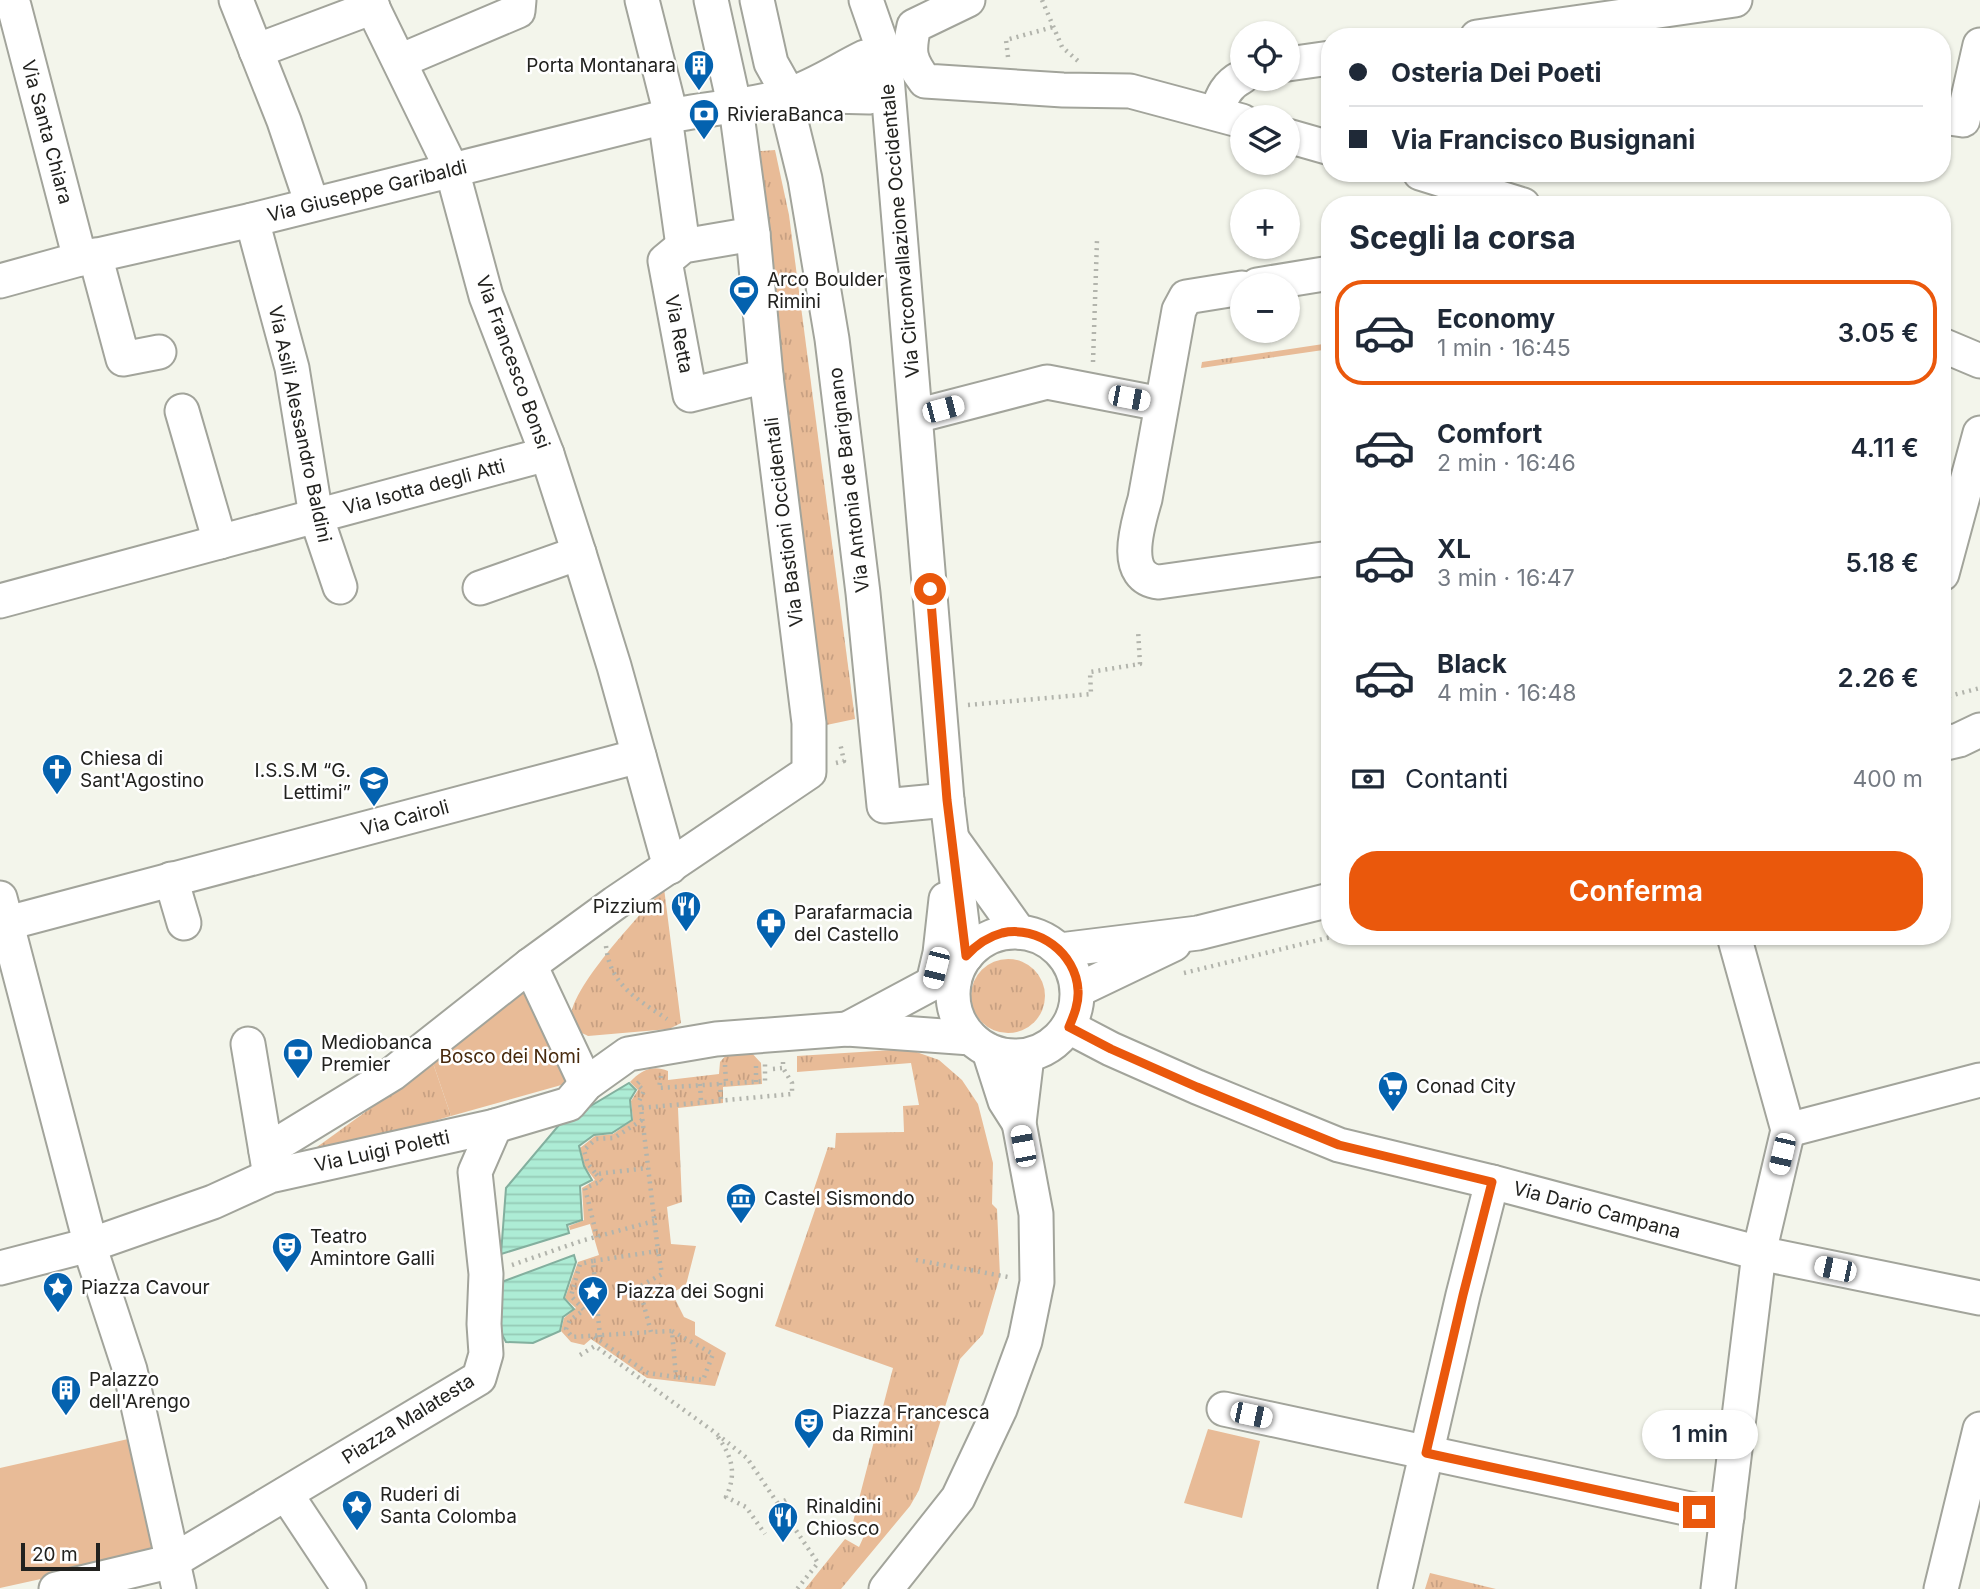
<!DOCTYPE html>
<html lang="it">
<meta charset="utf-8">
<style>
:root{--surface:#fff;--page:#f2f2f3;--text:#1f2937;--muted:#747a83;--line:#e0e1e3;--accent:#ea580c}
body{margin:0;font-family:Inter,sans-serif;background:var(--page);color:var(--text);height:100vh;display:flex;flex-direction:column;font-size:26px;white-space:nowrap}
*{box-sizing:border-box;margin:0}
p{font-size:23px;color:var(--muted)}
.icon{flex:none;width:38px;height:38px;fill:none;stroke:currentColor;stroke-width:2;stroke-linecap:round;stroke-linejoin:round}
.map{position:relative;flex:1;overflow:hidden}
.panel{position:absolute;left:1321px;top:196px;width:630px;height:749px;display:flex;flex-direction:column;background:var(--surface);border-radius:28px;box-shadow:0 2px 5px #0004}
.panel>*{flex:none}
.guide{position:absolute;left:1321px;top:28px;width:630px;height:154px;border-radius:28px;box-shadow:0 2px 5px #0004;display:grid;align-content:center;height:154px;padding:0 28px;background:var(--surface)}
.controls{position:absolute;left:1230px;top:21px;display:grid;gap:14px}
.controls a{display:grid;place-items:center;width:70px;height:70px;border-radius:50%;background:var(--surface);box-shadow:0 2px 5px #0004;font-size:35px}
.scale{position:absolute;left:21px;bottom:18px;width:79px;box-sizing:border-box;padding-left:7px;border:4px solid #22221f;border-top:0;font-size:19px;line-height:24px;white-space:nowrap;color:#22221f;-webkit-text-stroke:5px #fff;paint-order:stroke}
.end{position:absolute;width:32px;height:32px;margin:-16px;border:9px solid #ea580c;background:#fff;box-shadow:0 0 0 4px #fff}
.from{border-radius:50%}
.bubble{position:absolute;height:49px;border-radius:24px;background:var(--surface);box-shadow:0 2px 5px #0004;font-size:23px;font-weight:600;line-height:49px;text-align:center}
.car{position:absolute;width:21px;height:42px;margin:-21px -10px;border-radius:9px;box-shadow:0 0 5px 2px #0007;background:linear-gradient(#fff 24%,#345 0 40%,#fff 0 76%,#345 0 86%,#fff 0)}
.guide b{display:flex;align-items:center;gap:24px;height:66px;font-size:26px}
.guide b+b{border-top:2px solid var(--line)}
.guide i{width:18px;height:18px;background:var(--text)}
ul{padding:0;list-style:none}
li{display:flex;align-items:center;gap:21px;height:105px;margin:0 14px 10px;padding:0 14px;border:4px solid transparent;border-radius:28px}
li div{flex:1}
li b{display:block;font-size:26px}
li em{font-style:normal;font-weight:600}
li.on{border-color:var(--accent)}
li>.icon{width:63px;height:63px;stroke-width:1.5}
h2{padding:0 28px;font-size:32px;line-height:84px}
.pay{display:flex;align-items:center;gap:18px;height:77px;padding:0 28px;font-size:26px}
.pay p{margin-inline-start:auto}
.cta{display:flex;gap:14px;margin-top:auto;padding:14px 28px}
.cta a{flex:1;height:80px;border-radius:28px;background:var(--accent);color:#fff;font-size:28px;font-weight:600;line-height:80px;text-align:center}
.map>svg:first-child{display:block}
.grass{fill:url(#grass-tufts)}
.green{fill:#e8bb97}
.water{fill:url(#water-rules);stroke:#83af9e;stroke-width:2}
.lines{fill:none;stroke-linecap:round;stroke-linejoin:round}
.minor-casing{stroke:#a2a49b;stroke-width:37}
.path{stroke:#b2b4ac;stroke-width:4.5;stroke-dasharray:2 5;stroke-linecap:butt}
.minor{stroke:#fff;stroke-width:33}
.route{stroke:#ea580c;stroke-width:9}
.labels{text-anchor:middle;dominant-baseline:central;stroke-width:5;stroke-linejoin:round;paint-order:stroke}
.poi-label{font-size:19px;fill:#22221f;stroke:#fff;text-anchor:start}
.street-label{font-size:19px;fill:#22221f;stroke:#fff}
.park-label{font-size:19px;fill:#47290c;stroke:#fff}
</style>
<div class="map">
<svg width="1980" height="1589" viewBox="0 0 1980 1589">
<defs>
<pattern id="grass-tufts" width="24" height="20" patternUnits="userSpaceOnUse" patternTransform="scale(1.75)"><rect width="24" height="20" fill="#e8bb97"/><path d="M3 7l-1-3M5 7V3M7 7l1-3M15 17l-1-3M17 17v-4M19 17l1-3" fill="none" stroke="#c7a082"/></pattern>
<pattern id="water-rules" width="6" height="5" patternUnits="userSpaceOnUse" patternTransform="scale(1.75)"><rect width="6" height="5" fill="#adecd5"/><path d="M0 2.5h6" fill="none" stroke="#95cab6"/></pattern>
</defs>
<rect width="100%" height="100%" fill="#f3f5eb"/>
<g class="grass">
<path d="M775 150 789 215 855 719 817 727 749 152Z"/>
<path d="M1330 343V349L1201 368 1202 362Z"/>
<path d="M664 888 681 1023 669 1029 588 1036C582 1033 575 1030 572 1023 561 996 645 910 664 888Z"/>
<circle cx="1008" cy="996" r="37"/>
<path d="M908 1049 939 1060 962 1080 978 1104 993 1163 992 1204 997 1209 1000 1276 983 1334 960 1359 919 1490 910 1506 841 1589H805L845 1539 859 1547 868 1527 853 1522 893 1368 775 1326 816 1207 809 1204 828 1147 835 1148 836 1133 904 1132 903 1106 919 1105 911 1063 797 1072V1056Z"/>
<path d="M750 1051 761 1063 762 1084 723 1087V1103L678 1108 682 1202 667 1207 671 1244 696 1246 686 1285 672 1293 684 1317 695 1322V1335L726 1353 715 1386 647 1378 591 1339 584 1345 571 1342 561 1331 564 1318 576 1308 565 1298 578 1262 599 1255 590 1224 570 1230 569 1226 584 1220 582 1188 595 1180 585 1167 580 1148 595 1136 613 1134 633 1120 631 1101 638 1090 630 1082C640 1071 652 1064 668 1071V1080L719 1074 720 1062 729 1052Z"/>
<path d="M433 1063 451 1116 299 1160Z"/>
<path d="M1430 1573 1496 1589H1425Z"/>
</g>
<g class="green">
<path d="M525 990 572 1082 451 1116 433 1063Z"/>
<path d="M1208 1429 1260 1441 1242 1518 1184 1503Z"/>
<path d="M137 1437 163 1552 0 1588V1468Z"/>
</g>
<g class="water">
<path d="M629 1083 636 1090 630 1100 632 1120 612 1133 594 1135 579 1146 584 1166 592 1180 580 1186 582 1220 567 1225 569 1233 501 1254 506 1188 559 1125Z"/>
<path d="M574 1255 576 1262 564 1298 574 1309 563 1317 560 1331 533 1343 506 1342 496 1323 499 1283Z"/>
</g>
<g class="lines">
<g class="minor-casing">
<g id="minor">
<path d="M236 0 284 121 312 204"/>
<path d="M369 0 452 170 486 296 547 454 579 553 614 666 670 867"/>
<path d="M642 0 671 115"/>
<path d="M757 0 771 63 789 95V114L805 179 832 339 863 593 884 806 947 800"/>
<path d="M866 0 882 46 887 77 947 800 966 956"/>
<path d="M968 0 914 26C908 52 909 60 925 81L1063 90 1130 91 1242 121"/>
<path d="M14 6 80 259"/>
<path d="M1477 37 1735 0"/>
<path d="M256 51 373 7"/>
<path d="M400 61 518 11 519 0"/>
<path d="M1288 64 1330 58"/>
<path d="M1216 113C1222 97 1226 85 1242 77"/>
<path d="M665 117 683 246"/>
<path d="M1942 117 1963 120 1980 45"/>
<path d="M1288 136 1330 148"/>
<path d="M1420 173 1523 205"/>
<path d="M252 220 292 368 316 516 340 587"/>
<path d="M753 234 683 246 665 261 690 395 766 376"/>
<path d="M95 255 123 359 159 352"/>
<path d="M0 281 80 259 252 220 665 117C705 108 747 107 787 95 814 87 840 69 865 57L869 97 789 95"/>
<path d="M1257 285 1330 273"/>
<path d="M1242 288 1186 297 1179 310 1145 499C1138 524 1120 578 1159 582L1330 558"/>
<path d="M1942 345 1980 361"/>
<path d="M182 411 220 542"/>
<path d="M916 416 1047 382 1161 404"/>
<path d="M1942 574 1980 433"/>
<path d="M480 588 579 553"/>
<path d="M0 601 547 454"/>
<path d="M1942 744 1959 740 1980 730"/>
<path d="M953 840 1019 932"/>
<path d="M171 879 184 923"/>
<path d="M0 898 89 1238"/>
<path d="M0 925 639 756"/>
<circle cx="1015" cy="994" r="62"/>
<path d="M1060 950 1198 933 1330 900"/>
<path d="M530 965 586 1084"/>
<path d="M933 983 940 953 946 899"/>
<path d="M1078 990 1174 944"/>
<path d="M1069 1027 1111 1049 1197 1087 1339 1145 1492 1182 1759 1253 1980 1298"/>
<path d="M847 1029 933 983H954"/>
<path d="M248 1044 269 1170"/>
<path d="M989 1051 1005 1101 1019 1123"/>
<path d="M1788 1130 1980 1080"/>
<path d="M266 1151 392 1074 530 965 615 903 809 772V723L766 376 753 234 738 122 711 0"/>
<path d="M89 1245 130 1370 179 1589"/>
<path d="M0 1268 93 1244 213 1202 270 1176 495 1126 569 1104 586 1084 628 1054 716 1039 847 1029 971 1038"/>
<path d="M1224 1409 1727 1517"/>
<path d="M286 1494 349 1589"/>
<path d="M56 1589 173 1561 479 1378 486 1354 484 1324 486 1274 475 1172 495 1126"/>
<path d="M886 1589 958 1498 1000 1409 1025 1341 1037 1282 1036 1214 1019 1123 1027 1056"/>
<path d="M1395 1589 1463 1295 1492 1182"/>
<path d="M1718 1589 1759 1253 1788 1130 1734 936"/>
<path d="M1941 1589 1980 1429"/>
</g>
</g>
<g class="path">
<path d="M1042 0 1062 47 1078 61"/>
<path d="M1008 57 1006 40 1053 27"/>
<path d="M1093 362 1097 240"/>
<path d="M1942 698 1980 688"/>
<path d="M968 705 1091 694 1090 672 1140 664 1138 630"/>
<path d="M836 763 844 761 840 743"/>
<path d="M606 946C610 985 637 999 667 1019"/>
<path d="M1184 973 1335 936"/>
<path d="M725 1065 726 1083"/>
<path d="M773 1069 783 1068V1061"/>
<path d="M661 1076 659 1088 765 1081V1064"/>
<path d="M639 1082 637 1084 644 1091 639 1101 641 1108"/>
<path d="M756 1082V1065"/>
<path d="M720 1083 721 1100"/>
<path d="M700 1084 701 1101"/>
<path d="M642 1120 614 1138 596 1139 584 1150 588 1164 596 1174 648 1168"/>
<path d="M596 1174 602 1181 585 1188 597 1237"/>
<path d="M916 1260 1008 1277"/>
<path d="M593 1261 580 1264 571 1296 584 1310 570 1320 566 1329 572 1337 651 1332 639 1287 662 1274 658 1251"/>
<path d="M512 1265 581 1241 654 1221"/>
<path d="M672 1331 713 1354 703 1380 676 1377"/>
<path d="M594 1337 648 1373 676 1377 672 1331 651 1332"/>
<path d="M600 1337 593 1261 658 1251 641 1108 792 1094V1083L783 1068"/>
<path d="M580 1355 595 1346 713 1431 747 1458 818 1563 797 1589"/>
<path d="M718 1437C732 1457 737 1473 726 1497L746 1507 765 1534"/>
<path d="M778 1504 786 1500"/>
</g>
<use href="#minor" class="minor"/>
</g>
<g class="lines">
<path class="route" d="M930 589 947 800 966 956C976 945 987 937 1002 933 1038 925 1076 953 1078 990 1079 1003 1074 1015 1069 1027L1111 1049 1197 1087 1339 1145 1492 1182 1463 1295 1426 1453 1699 1512"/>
</g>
<defs>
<g id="building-pin" transform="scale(1.575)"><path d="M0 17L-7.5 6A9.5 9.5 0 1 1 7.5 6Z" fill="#0462af" stroke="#fff"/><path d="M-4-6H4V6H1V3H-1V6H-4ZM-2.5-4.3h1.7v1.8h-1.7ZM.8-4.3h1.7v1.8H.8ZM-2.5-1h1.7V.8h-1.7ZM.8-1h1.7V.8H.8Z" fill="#fff"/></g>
<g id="bank-pin" transform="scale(1.575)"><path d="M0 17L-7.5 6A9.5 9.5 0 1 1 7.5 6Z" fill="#0462af" stroke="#fff"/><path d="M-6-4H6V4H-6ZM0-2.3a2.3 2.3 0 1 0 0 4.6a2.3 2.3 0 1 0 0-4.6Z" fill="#fff"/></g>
<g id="stadium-pin" transform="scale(1.575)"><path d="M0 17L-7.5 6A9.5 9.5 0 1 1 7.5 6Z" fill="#0462af" stroke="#fff"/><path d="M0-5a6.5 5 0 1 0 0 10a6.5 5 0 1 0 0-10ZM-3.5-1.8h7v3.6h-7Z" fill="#fff"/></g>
<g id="church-pin" transform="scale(1.575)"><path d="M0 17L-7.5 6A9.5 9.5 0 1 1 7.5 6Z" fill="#0462af" stroke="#fff"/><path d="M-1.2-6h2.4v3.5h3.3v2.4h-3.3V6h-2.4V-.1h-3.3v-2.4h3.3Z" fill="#fff"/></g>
<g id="school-pin" transform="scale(1.575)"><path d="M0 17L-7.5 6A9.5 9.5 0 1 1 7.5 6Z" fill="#0462af" stroke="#fff"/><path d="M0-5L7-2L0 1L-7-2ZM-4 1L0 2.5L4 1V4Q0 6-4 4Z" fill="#fff"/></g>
<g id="restaurant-pin" transform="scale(1.575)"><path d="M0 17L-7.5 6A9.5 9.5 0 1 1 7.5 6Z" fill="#0462af" stroke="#fff"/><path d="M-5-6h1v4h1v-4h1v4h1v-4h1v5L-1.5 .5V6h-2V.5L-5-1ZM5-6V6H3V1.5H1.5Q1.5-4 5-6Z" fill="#fff"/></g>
<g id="pharmacy-pin" transform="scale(1.575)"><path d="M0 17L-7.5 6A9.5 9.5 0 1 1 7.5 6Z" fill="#0462af" stroke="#fff"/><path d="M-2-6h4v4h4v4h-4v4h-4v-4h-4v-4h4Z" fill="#fff"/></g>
<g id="supermarket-pin" transform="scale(1.575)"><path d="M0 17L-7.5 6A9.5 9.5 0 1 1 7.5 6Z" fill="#0462af" stroke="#fff"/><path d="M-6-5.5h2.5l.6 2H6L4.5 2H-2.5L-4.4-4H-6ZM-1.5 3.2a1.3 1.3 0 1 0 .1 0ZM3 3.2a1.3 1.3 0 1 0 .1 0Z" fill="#fff"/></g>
<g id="museum-pin" transform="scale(1.575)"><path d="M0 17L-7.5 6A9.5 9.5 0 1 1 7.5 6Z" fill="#0462af" stroke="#fff"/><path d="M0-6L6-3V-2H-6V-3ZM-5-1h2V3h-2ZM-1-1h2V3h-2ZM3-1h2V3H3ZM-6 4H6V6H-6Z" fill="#fff"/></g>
<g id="theatre-pin" transform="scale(1.575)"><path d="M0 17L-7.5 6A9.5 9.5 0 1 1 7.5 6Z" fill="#0462af" stroke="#fff"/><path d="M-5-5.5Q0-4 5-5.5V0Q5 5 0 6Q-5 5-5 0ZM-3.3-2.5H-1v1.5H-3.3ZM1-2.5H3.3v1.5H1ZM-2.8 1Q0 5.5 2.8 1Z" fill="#fff"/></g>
<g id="sight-pin" transform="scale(1.575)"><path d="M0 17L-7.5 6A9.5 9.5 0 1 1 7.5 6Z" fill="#0462af" stroke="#fff"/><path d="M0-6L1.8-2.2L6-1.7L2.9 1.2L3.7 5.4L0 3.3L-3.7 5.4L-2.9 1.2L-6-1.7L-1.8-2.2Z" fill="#fff"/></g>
</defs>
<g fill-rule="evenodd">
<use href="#building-pin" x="699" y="65"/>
<use href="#bank-pin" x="704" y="114"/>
<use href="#stadium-pin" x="744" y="290"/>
<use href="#church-pin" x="57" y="769"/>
<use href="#school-pin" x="374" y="781"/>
<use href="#restaurant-pin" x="686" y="906"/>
<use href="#pharmacy-pin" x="771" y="923"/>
<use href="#bank-pin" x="298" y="1053"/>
<use href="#supermarket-pin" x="1393" y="1086"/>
<use href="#museum-pin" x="741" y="1198"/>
<use href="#theatre-pin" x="287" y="1247"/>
<use href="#sight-pin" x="58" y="1287"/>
<use href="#sight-pin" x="593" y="1291"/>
<use href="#building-pin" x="66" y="1390"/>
<use href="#theatre-pin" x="809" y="1423"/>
<use href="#sight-pin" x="357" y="1505"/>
<use href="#restaurant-pin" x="783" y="1517"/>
</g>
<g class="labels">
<g class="poi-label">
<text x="676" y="65" text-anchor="end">Porta Montanara</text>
<text x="727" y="114">RivieraBanca</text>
<text x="767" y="279">Arco Boulder<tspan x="767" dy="22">Rimini</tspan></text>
<text x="80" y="758">Chiesa di<tspan x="80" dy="22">Sant'Agostino</tspan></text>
<text x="351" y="770" text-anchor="end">I.S.S.M “G.<tspan x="351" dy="22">Lettimi”</tspan></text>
<text x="663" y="906" text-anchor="end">Pizzium</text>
<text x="794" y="912">Parafarmacia<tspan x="794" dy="22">del Castello</tspan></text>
<text x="321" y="1042">Mediobanca<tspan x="321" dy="22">Premier</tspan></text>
<text x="1416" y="1086">Conad City</text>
<text x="764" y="1198">Castel Sismondo</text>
<text x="310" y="1236">Teatro<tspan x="310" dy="22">Amintore Galli</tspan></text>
<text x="81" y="1287">Piazza Cavour</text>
<text x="616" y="1291">Piazza dei Sogni</text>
<text x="89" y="1379">Palazzo<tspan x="89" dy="22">dell'Arengo</tspan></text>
<text x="832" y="1412">Piazza Francesca<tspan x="832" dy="22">da Rimini</tspan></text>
<text x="380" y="1494">Ruderi di<tspan x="380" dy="22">Santa Colomba</tspan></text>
<text x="806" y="1506">Rinaldini<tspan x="806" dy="22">Chiosco</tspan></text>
</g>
<g class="street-label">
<text transform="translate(47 132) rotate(75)">Via Santa Chiara</text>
<text transform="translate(367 191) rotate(-14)">Via Giuseppe Garibaldi</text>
<text transform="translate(900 231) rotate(-95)">Via Circonvallazione Occidentale</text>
<text transform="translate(679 334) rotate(79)">Via Retta</text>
<text transform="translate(513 362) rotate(70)">Via Francesco Bonsi</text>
<text transform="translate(300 424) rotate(78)">Via Asili Alessandro Baldini</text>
<text transform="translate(849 480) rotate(-97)">Via Antonia de Barignano</text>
<text transform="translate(424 487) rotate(-15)">Via Isotta degli Atti</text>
<text transform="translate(784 522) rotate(-97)">Via Bastioni Occidentali</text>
<text transform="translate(405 818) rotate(-15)">Via Cairoli</text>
<text transform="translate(382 1151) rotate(-12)">Via Luigi Poletti</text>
<text transform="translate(1597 1210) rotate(15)">Via Dario Campana</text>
<text transform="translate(408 1419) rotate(-32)">Piazza Malatesta</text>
</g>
<g class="park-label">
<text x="510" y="1056">Bosco dei Nomi</text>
</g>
</g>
</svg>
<div class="controls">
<a><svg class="icon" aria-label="locate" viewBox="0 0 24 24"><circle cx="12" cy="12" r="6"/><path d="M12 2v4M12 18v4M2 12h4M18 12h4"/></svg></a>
<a><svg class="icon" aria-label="layers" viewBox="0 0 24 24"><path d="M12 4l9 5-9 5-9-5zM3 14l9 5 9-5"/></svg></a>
<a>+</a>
<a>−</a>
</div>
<div class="scale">20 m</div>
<i class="end from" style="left:930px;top:589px"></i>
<i class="end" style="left:1699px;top:1512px"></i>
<div class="bubble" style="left:1642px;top:1410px;width:116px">1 min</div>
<i class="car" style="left:1129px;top:398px;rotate:101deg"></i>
<i class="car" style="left:943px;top:409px;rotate:75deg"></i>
<i class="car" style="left:936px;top:968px;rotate:194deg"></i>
<i class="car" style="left:1023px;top:1146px;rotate:349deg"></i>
<i class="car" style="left:1782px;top:1154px;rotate:193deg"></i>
<i class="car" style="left:1835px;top:1269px;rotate:282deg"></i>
<i class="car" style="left:1251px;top:1415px;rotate:102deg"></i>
<div class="guide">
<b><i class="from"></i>Osteria Dei Poeti</b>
<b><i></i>Via Francisco Busignani</b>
</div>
<section class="panel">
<h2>Scegli la corsa</h2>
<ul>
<li class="on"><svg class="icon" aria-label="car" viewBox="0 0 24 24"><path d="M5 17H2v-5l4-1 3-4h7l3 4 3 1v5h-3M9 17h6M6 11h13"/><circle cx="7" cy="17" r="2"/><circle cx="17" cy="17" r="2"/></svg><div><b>Economy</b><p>1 min · 16:45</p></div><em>3.05 €</em></li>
<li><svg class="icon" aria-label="car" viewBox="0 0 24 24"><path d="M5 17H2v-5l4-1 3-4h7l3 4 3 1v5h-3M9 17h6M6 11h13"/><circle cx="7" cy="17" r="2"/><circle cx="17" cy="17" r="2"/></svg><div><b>Comfort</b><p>2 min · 16:46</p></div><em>4.11 €</em></li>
<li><svg class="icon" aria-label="car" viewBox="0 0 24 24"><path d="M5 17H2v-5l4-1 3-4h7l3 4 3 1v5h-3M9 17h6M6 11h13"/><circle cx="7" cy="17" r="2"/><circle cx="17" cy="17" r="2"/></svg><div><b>XL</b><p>3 min · 16:47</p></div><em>5.18 €</em></li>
<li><svg class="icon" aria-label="car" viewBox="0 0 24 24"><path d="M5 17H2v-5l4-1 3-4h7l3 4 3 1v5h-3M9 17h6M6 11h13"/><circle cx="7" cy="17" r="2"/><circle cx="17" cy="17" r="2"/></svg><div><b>Black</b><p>4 min · 16:48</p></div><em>2.26 €</em></li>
</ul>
<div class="pay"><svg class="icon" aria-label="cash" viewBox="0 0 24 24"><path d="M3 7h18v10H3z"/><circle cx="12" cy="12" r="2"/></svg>Contanti<p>400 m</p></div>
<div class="cta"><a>Conferma</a></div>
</section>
</div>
